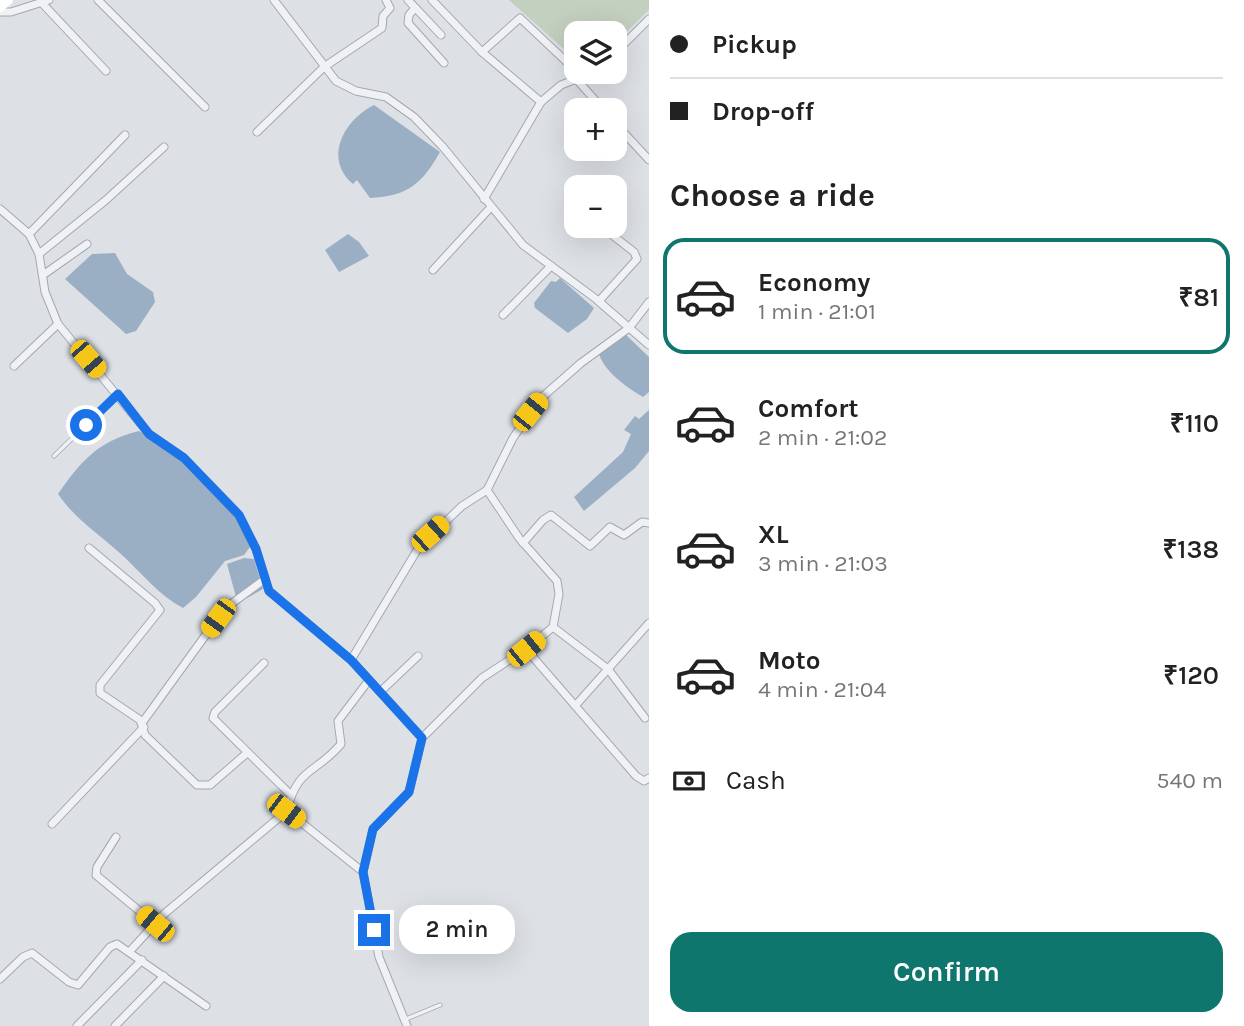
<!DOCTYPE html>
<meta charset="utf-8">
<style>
:root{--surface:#fff;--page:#f6f6f6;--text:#222;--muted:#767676;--line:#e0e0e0;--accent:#0f766e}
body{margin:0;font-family:Karla,sans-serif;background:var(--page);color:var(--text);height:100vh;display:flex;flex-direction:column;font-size:26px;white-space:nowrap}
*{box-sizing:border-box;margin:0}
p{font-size:23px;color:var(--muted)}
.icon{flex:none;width:38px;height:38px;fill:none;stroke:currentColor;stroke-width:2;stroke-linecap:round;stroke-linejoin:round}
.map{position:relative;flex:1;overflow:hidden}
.sheet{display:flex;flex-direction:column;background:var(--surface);width:595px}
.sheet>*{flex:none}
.top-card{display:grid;align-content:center;height:154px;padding:0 21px;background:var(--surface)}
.fabs{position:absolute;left:564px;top:21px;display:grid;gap:14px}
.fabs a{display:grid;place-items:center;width:63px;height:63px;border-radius:14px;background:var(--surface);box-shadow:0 7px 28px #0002;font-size:35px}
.end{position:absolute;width:32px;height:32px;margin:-16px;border:9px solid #1a73e8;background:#fff;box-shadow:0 0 0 4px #fff}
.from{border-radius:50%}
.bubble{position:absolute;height:49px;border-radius:21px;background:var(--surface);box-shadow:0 7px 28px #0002;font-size:23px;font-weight:600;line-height:49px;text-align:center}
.car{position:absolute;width:21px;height:42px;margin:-21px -10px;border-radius:9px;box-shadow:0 0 5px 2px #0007;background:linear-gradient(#f5c518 24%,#345 0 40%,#f5c518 0 76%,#345 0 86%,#f5c518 0)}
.top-card b{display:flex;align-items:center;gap:24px;height:66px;font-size:26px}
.top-card b+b{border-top:2px solid var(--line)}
.top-card i{width:18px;height:18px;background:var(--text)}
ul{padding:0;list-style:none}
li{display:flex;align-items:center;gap:21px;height:116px;margin:0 14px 10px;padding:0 7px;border:4px solid transparent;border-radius:21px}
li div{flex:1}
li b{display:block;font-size:26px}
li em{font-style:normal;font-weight:600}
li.on{border-color:var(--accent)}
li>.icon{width:63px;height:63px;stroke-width:1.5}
h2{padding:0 21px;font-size:32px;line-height:84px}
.pay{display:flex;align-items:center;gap:18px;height:77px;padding:0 21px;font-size:26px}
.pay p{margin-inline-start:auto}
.action{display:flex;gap:14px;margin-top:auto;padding:14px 21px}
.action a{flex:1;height:80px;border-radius:21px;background:var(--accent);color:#fff;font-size:28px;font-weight:600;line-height:80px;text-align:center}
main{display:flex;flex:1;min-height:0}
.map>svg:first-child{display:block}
.green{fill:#c3cfbf}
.water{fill:#9aafc4}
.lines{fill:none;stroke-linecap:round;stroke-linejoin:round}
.lane-casing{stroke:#a3a8af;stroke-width:5}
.street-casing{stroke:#a3a8af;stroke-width:9}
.lane{stroke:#eff1f5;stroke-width:3.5}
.street{stroke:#eff1f5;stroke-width:7}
.secondary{stroke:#fff;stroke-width:10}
.route{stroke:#1a73e8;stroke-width:9}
</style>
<main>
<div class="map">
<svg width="649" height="1026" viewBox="0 0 649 1026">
<rect width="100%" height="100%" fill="#dde1e6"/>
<path class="green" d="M509 0H649V10L614 44V33H576V60Z"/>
<g class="water">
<path d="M374 105 440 152C422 184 408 196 370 198L357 180 353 184C323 158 344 120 374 105Z"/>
<path d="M348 234 359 242 369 256 339 272 325 250Z"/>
<path d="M115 253 127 274 153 292 155 302 136 331 126 334 65 279 92 254Z"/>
<path d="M560 278 594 308 587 319 568 333 535 308 534 303 551 281 556 282Z"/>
<path d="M626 335 649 357V392L643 397C626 387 603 371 598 351Z"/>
<path d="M649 410V451L635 468 584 511 574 497 623 452 631 434 624 430 635 416 639 419Z"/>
<path d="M139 431 171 449 239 515 250 547 244 555 225 561 196 597 183 608C158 595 142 573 121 554 99 534 75 519 58 494 81 461 98 441 139 431Z"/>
<path d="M244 558 254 559 263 589 247 598 236 597 227 564Z"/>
</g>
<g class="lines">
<g class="lane-casing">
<g id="lane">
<path d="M54 456 117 395"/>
<path d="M406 1019 440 1005"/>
</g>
</g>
<g class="street-casing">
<g id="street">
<path d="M98 0 205 107"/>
<path d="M274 0 336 81 356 91 386 97 414 117 443 147 523 245 596 299 649 345"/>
<path d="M408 0 441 35"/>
<path d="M432 0 482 52 541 102"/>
<path d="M41 2 106 71"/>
<path d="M415 8 409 15 408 23 444 63"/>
<path d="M0 12H11L49 0"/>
<path d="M482 52 520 18 571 66 577 80 604 110"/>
<path d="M614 54 649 19"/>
<path d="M614 122 649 160"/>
<path d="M257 132 324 67 382 28 383 16 390 8 386 0"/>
<path d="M484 199 541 102 561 85 594 72"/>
<path d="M0 209 29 234 39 254 45 292 58 324 149 434 184 458 239 515 256 549 269 591 351 660 422 738"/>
<path d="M29 234 125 135"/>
<path d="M39 254 106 200 164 147"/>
<path d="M433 270 491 207"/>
<path d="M43 275 87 244"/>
<path d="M599 301 637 259 634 252 602 227"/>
<path d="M503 315 551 266"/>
<path d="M14 366 58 324"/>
<path d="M523 543 543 520 551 515 590 546 610 527 624 535 642 522 649 523"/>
<path d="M89 548 155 603 160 610 100 685V693L140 720 145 735 197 785H210L247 753"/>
<path d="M553 627 608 669 645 718"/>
<path d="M526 649 636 776 644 781 649 778"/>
<path d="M351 660 419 547 462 506 487 490 513 438 540 399 581 363 629 328 649 302"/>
<path d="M264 663 215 712 213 718 291 795"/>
<path d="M380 692 418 656"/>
<path d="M575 706 649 623"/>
<path d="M142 723 218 618 231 604 265 579"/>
<path d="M287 811 363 872 379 957 407 1026"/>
<path d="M52 824 144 727"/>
<path d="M116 837 97 867 96 875 155 924"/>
<path d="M363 872 373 829 409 792 422 738 482 678 526 649 553 627 559 594 557 581 519 538 487 490"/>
<path d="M130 951 164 914 287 811C297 767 316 774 341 744L338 721 369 680"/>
<path d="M0 979 23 957 32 953 69 982 78 985 110 947 117 944 206 1006"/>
<path d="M77 1026 142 960"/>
<path d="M115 1026 164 976"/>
</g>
</g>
<use href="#lane" class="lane"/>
<use href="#street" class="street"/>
<path class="secondary" d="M0 7 8 0"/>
</g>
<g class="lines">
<path class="route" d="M86 425 118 394 149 434 184 458 239 515 256 549 269 591 351 660 422 738 409 792 373 829 363 872 374 930"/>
</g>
</svg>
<div class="fabs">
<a><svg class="icon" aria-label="layers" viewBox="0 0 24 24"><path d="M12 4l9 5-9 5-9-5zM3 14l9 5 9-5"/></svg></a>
<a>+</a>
<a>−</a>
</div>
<i class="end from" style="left:86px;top:425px"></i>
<i class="end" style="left:374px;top:930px"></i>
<div class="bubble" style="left:399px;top:905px;width:116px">2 min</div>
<i class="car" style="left:88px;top:359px;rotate:139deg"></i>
<i class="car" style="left:530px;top:412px;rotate:39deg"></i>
<i class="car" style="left:430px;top:534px;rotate:48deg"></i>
<i class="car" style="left:218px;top:618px;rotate:216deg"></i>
<i class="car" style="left:526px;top:649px;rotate:51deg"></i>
<i class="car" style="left:286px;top:811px;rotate:127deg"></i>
<i class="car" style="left:155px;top:924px;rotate:310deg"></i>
</div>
<section class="sheet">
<div class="top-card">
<b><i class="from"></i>Pickup</b>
<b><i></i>Drop-off</b>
</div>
<h2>Choose a ride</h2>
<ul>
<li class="on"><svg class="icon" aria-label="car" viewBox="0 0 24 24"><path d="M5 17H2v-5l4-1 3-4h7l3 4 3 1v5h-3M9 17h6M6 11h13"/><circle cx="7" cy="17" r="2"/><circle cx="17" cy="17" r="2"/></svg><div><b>Economy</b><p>1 min · 21:01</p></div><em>₹81</em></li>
<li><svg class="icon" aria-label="car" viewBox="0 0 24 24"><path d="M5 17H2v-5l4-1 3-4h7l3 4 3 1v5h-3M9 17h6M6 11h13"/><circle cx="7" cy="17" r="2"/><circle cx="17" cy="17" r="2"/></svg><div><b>Comfort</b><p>2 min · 21:02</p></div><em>₹110</em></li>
<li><svg class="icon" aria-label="car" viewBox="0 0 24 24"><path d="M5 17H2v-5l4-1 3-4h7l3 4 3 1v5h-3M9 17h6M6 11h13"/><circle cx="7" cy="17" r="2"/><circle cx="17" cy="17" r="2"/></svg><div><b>XL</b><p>3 min · 21:03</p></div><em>₹138</em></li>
<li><svg class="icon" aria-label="car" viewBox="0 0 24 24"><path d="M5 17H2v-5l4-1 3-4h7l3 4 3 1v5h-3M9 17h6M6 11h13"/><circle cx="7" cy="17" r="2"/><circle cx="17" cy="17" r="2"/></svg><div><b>Moto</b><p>4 min · 21:04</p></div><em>₹120</em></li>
</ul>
<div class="pay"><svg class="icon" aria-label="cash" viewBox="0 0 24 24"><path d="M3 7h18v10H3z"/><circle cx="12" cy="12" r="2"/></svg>Cash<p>540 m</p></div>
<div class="action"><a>Confirm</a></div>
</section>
</main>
